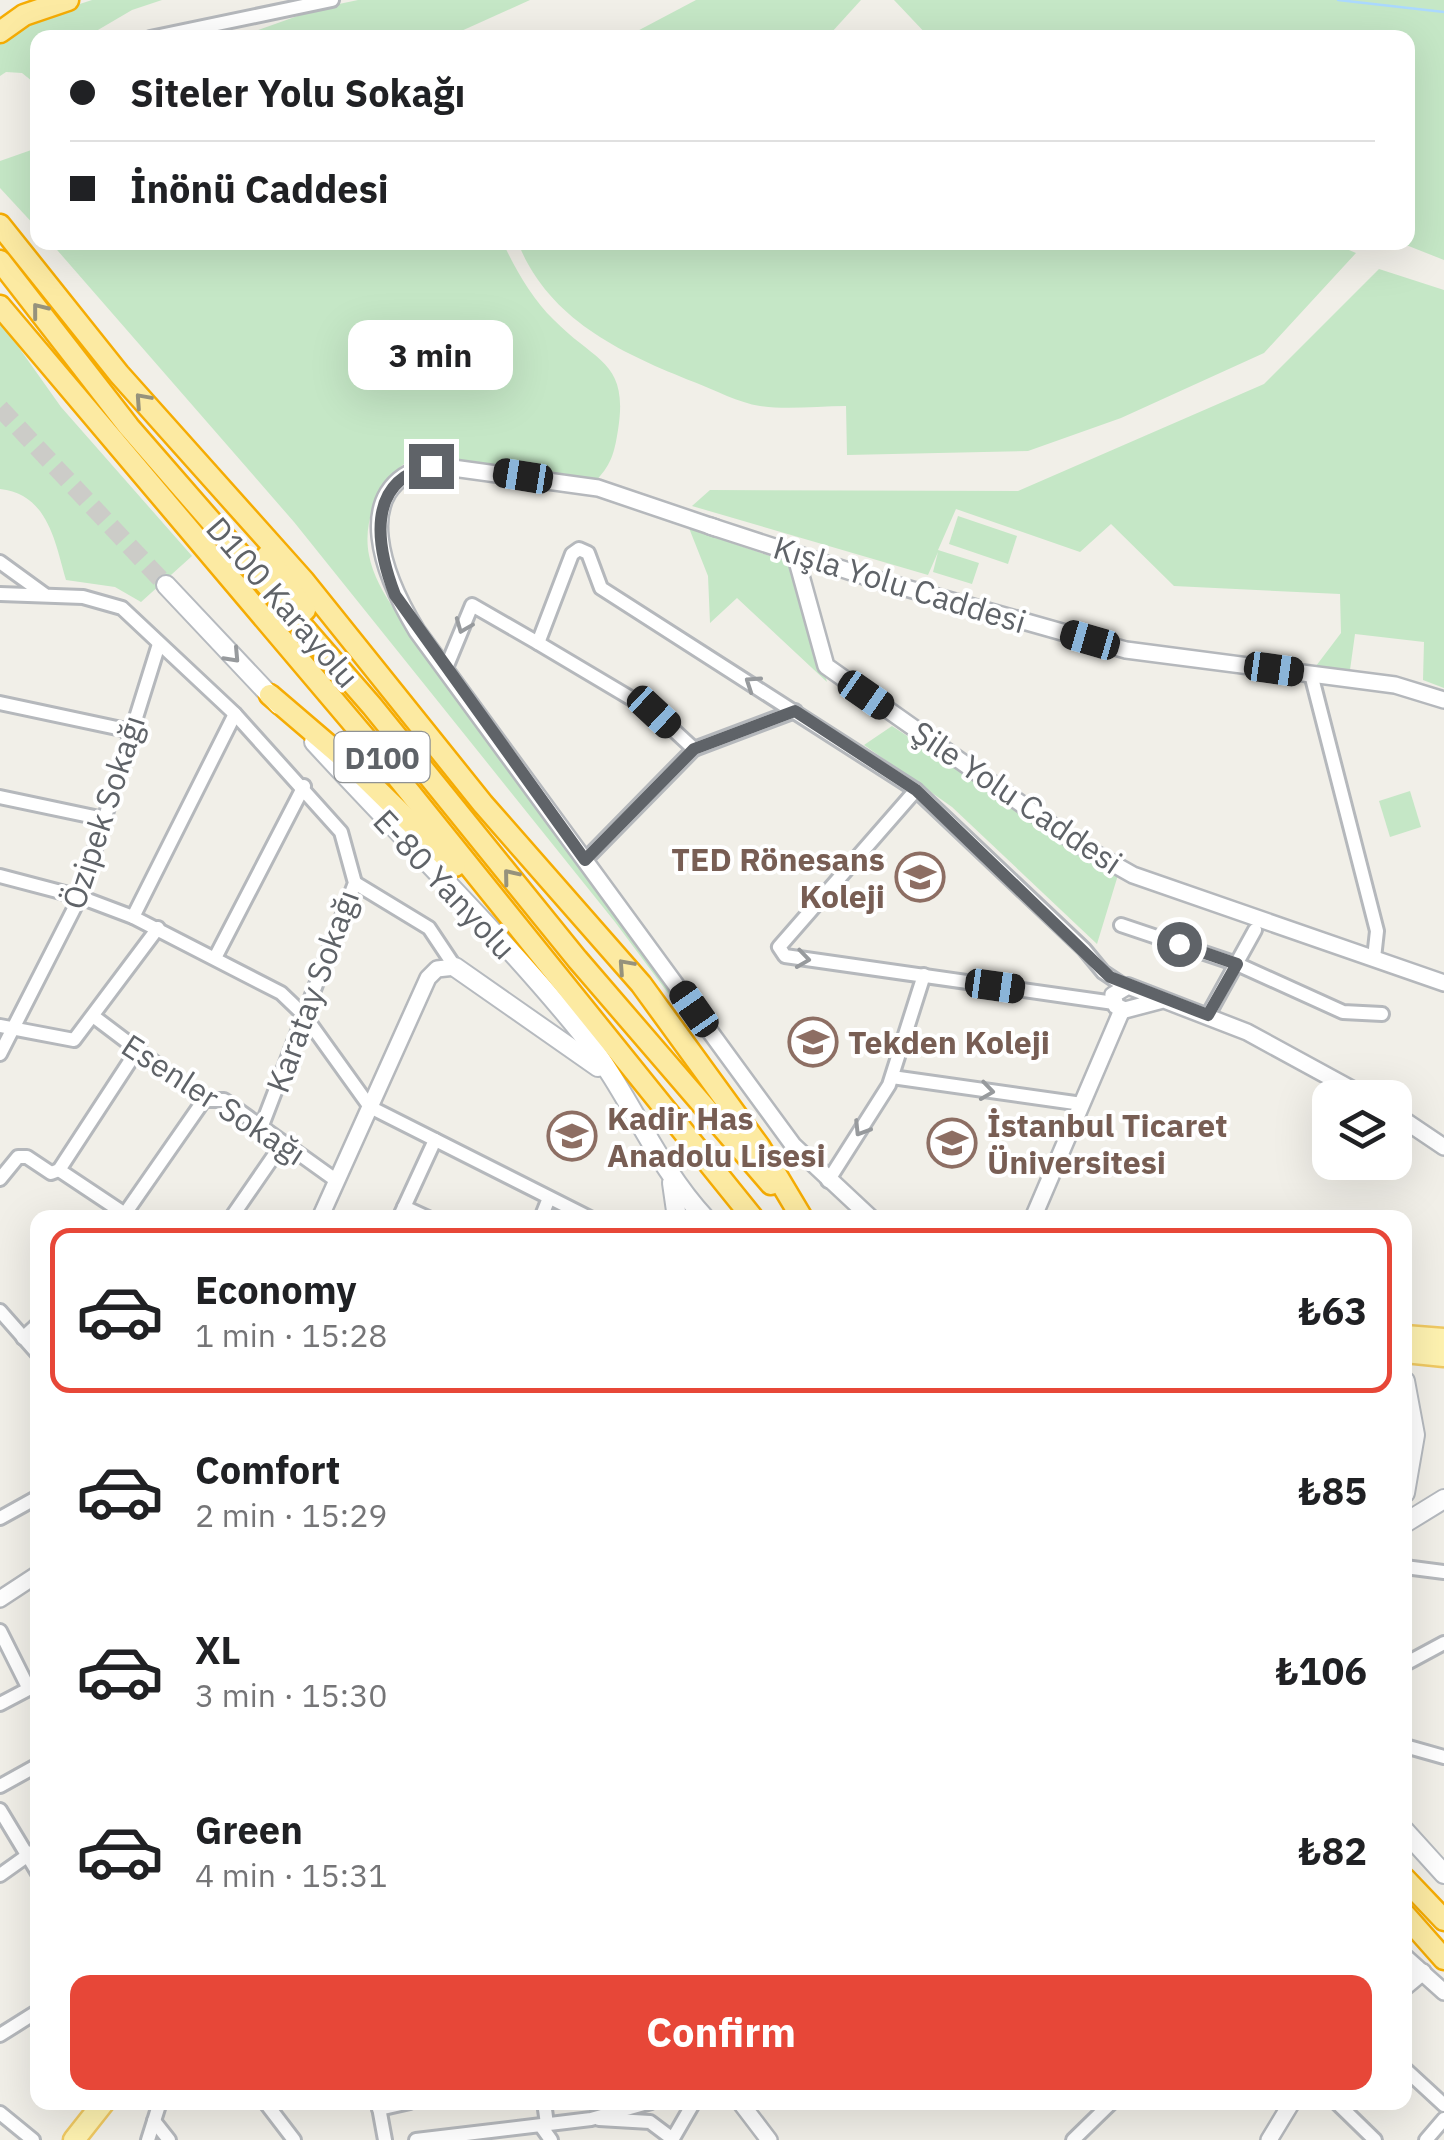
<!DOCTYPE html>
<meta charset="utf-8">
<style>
:root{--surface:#fff;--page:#f6f6f6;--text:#202124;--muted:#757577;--line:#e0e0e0;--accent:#e74738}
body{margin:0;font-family:"IBM Plex Sans",sans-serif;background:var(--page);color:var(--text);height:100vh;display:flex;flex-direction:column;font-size:38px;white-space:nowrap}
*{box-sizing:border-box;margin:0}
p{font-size:32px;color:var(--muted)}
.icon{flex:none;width:55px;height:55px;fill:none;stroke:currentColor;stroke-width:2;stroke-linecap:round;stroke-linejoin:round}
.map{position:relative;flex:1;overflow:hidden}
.drawer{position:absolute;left:30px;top:1210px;width:1382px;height:900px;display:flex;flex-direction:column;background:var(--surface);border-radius:20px;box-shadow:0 10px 40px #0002}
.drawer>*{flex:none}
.hud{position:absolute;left:30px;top:30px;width:1385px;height:220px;border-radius:20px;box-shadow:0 10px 40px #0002;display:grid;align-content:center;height:220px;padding:0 40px;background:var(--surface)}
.buttons{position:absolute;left:1312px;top:1080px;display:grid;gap:20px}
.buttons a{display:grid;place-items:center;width:100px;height:100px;border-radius:20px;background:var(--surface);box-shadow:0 10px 40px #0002;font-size:50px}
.end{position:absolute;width:45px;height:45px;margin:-22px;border:12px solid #5f6368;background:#fff;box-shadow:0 0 0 5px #fff}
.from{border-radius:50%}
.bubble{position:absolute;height:70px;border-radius:20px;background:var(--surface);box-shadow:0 10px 40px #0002;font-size:32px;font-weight:800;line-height:70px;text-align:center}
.car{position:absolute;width:30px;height:60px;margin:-30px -15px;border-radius:12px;box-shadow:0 0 8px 2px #0007;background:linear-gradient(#222 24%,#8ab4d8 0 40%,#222 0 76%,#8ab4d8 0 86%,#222 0)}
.hud b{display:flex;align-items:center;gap:35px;height:95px;font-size:38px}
.hud b+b{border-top:2px solid var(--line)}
.hud i{width:25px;height:25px;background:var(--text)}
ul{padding:18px 0 0;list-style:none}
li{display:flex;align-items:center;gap:30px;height:165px;margin:0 20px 15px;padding:0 20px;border:5px solid transparent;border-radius:20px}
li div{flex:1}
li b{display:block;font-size:38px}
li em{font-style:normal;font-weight:800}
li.selected{border-color:var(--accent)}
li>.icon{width:90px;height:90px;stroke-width:1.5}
.cta{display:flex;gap:20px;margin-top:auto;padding:20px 40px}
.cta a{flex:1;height:115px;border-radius:20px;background:var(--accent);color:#fff;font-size:40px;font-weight:800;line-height:115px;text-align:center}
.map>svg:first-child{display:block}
.green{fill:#c5e7c6}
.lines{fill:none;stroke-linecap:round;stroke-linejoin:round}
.stream{stroke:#abd9fe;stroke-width:2.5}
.secondary-tunnel{stroke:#ccccc8;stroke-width:18;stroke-dasharray:18 9;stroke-linecap:butt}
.minor-casing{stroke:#b5b8bc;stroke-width:18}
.tertiary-casing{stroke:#b5b8bc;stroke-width:20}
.secondary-casing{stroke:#b6babf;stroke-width:22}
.primary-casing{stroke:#f0c962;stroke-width:25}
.trunk-casing{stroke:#f5ac04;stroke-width:25}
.minor{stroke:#fff;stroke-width:12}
.tertiary{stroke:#fff;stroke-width:15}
.secondary{stroke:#fff;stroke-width:18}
.primary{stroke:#fef2b0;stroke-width:20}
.trunk{stroke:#fceaa2;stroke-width:20}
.oneway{stroke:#96927c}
.oneway2{stroke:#979a9d}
.route{stroke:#5f6368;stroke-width:12}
.labels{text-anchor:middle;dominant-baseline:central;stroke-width:8;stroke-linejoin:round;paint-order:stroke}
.shield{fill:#fff;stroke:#8f9295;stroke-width:2.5}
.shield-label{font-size:30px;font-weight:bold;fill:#5f6368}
.street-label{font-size:32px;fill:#5f6368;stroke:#fff}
.education-label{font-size:32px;font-weight:bold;fill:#785e54;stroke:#fff;text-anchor:start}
</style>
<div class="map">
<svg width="1444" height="2140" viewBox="0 0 1444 2140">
<rect width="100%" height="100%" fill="#f1efe8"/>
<g class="green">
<path d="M92 0H162L132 10 86 37 38 38 37 85 22 73 6 72 0 76V40L5 35 46 15Z"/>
<path d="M358 0H530L448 37 236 38 320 8Z"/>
<path d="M696 0H861L831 33 626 37Z"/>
<path d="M894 0H1444V260L1401 243 1408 242V38L929 37Z"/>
<path d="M37 148H38L37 228 0 188V161Z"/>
<path d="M1330 242 1356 253 1264 353 1121 418 1028 451 847 455 846 406C818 406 787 410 760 406 739 403 715 390 694 382 621 353 549 320 518 243Z"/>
<path d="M51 243H503C516 270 532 299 554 320 596 363 629 361 618 430 614 455 611 465 594 483L420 454C385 470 361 515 369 555 376 594 413 632 435 665 520 790 614 910 705 1031L697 1032 615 922 294 522Z"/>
<path d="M1379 269 1444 290V688L1423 680 1424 642 1355 634 1350 670 1316 666 1341 633 1340 594 1174 586 1111 524 1080 552 956 509 938 550 979 563 972 584 933 572 938 552 928 575 692 506 710 490 1018 491 1264 384Z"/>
<path d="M0 321 61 407 192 556 141 602 115 587 66 580C55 542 48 494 0 489Z"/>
<path d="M958 516 1017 536 1008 564 949 544Z"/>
<path d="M689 528 790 563 827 682 737 598 710 623 708 576Z"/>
<path d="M892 726 1118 875 1097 944 952 807 864 745Z"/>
<path d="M1410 791 1421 827 1390 837 1379 801Z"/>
</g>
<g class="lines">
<path class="stream" d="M1338 0 1444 12"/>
<path class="secondary-tunnel" d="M0 408 166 585"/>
<g class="minor-casing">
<g id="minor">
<path d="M150 38 332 0"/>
<path d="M0 562 44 594"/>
<path d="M0 594 83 597 122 608 235 714 341 832 355 883 261 1128"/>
<path d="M538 643 654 712 694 749 585 860"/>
<path d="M446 668 472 605 538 643 572 554 579 549 588 553 601 588 916 790 1084 949 1103 972 1124 986"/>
<path d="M1311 674 1377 931 1374 958"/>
<path d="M0 703 131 731"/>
<path d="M694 749 795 711"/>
<path d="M916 790 779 947 785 956 1114 1003"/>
<path d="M0 797 104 819"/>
<path d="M0 876 80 897 133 917 281 993 304 1015 370 1107 590 1218"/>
<path d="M355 883 429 928 455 967"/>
<path d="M133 917 235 714"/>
<path d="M1121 925 1237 964 1343 1012 1382 1014"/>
<path d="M216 956 304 786"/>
<path d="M1208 1015 1255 930"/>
<path d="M93 1016 204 1100H224L337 1181"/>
<path d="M0 1026 74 1040 158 928"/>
<path d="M0 1054 80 897 159 644"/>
<path d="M892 1077 1082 1104"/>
<path d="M59 1170 136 1052"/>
<path d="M59 1170 125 1214"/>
<path d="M0 1179 18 1157H27L51 1173 59 1170"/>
<path d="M828 1181 889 1085 924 975"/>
<path d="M404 1207 428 1218"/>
<path d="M122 1218 204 1100"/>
<path d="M231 1218 282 1144"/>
<path d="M399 1218 435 1140"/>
<path d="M541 1218 549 1198"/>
<path d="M0 1311 38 1354"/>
<path d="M23 1338 38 1324"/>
<path d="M0 1518 38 1497"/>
<path d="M1405 1567 1444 1572"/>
<path d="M0 1631 29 1689"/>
<path d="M1405 1664 1444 1643"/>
<path d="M0 1704 38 1684"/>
<path d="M1405 1746 1444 1757"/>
<path d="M0 1786 38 1765"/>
<path d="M0 1810 38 1873"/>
<path d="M0 1875 38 1848"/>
<path d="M0 2035 38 2011"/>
<path d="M1405 2069 1444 2105"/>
<path d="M265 2102 294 2140"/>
<path d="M378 2102 385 2140"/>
<path d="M544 2102 547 2124"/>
<path d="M1336 2102 1375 2140"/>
<path d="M379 2109 410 2102"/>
<path d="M0 2113 33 2140"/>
<path d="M599 2119 650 2122 670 2137"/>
<path d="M154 2121 169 2140"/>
<path d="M541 2126 551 2140"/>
<path d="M148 2140 160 2102"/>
<path d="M416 2140 591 2119 651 2102"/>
<path d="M672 2140 694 2102"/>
<path d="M1073 2140 1112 2102"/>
<path d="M1426 2140 1444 2119"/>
</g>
</g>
<g class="tertiary-casing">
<g id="tertiary">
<path d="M710 526 867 577 1126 650 1395 685 1444 700"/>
<path d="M716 528 598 488 431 465C344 486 387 582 417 631L793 1145 871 1218"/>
<path d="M795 554 826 666 1078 844 1133 875 1444 983"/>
<path d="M1163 1000 1125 1010 1116 1006 1113 995 1128 986 1247 1032 1368 1098"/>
<path d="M1395 1114 1444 1147"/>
<path d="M320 1218 428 978 437 969 455 967"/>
<path d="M1033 1218 1122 1010"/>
<path d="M0 1599 38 1574"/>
<path d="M1405 1957 1444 1992"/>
<path d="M1405 1987 1423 1972"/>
<path d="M740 2102 769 2140"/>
<path d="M1269 2140 1292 2102"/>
</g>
</g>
<g class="secondary-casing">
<g id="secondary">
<path d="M166 585 279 705"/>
<path d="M314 742C403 839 499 932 582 1034 629 1092 654 1163 705 1218"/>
<path d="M455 967 598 1067"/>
<path d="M672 1183 677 1218"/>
<path d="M1405 1381 1415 1435 1405 1493"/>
<path d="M1405 1523 1444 1499"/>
<path d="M1405 1831 1444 1874"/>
</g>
</g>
<g class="primary-casing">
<g id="primary">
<path d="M1405 1336 1444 1339"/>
<path d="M1405 1352 1444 1356"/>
<path d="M74 2140 104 2102"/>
</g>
</g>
<g class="trunk-casing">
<g id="trunk">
<path d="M0 32 24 15 68 0"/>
<path d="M0 225 119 374 304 581 483 804 641 984 759 1146 802 1218"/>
<path d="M0 261 129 427 372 706 577 959 771 1184"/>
<path d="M0 306 374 748 753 1218"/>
<path d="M267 556 305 610"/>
<path d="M270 695 353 766 455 866"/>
<path d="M1405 1879 1444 1920"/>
<path d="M1405 1915 1444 1959"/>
</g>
</g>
<use href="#minor" class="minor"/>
<use href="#tertiary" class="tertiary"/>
<use href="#secondary" class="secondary"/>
<use href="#primary" class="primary"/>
<use href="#trunk" class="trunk"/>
</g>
<defs><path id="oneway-chevron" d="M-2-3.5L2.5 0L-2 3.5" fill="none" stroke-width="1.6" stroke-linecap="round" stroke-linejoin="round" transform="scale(2.5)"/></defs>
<g class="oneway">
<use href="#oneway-chevron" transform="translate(39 310) rotate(-128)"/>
<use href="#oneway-chevron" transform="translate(142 400) rotate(-132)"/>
<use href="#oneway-chevron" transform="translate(510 876) rotate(-129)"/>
<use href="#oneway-chevron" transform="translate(625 966) rotate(-132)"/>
</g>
<g class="oneway2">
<use href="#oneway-chevron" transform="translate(463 626) rotate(112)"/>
<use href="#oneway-chevron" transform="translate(233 656) rotate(47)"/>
<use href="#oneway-chevron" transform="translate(752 683) rotate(-146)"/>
<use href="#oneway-chevron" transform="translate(803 959) rotate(8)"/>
<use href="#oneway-chevron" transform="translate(987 1091) rotate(8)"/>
<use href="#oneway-chevron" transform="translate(861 1129) rotate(122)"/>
</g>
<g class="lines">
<path class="route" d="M431 466C364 481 377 548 395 595L585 860 694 749 795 711 916 790 1110 977 1208 1015 1237 964 1179 944"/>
</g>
<defs>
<g id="school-ring" transform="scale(2.5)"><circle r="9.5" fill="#fff" stroke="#8d6e63" stroke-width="1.5"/><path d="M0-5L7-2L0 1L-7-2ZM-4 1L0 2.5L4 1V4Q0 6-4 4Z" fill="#8d6e63"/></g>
<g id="university-ring" transform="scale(2.5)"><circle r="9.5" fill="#fff" stroke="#8d6e63" stroke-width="1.5"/><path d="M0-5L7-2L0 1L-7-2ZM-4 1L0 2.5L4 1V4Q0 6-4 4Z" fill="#8d6e63"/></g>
</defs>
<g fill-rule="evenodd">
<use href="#school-ring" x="920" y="877"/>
<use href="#school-ring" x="813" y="1042"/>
<use href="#school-ring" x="572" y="1136"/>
<use href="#university-ring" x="952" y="1143"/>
</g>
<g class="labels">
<rect class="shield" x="334.5" y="732" width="95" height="50" rx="8"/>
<g class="shield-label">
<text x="382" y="757">D100</text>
</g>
<g class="street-label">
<text transform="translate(900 584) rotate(17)">Kışla Yolu Caddesi</text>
<text transform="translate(283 602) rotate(49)">D100 Karayolu</text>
<text transform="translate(1017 797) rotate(34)">Şile Yolu Caddesi</text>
<text transform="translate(103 812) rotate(-72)">Özipek Sokağı</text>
<text transform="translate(445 884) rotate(47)">E-80 Yanyolu</text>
<text transform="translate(312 991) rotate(-70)">Karatay Sokağı</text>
<text transform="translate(214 1099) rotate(33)">Esenler Sokağı</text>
</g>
<g class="education-label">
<text x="885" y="859" text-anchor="end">TED Rönesans<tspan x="885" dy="37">Koleji</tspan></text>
<text x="848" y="1042">Tekden Koleji</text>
<text x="607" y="1118">Kadir Has<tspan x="607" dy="37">Anadolu Lisesi</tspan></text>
<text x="987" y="1125">İstanbul Ticaret<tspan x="987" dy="37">Üniversitesi</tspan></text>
</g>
</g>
</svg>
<div class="buttons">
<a><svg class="icon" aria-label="layers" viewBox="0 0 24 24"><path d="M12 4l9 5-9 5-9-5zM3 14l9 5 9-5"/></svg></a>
</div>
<i class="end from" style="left:1179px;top:944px"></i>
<i class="end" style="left:431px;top:466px"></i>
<div class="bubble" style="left:348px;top:320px;width:165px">3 min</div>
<i class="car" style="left:523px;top:476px;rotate:279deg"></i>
<i class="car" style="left:1090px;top:640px;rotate:286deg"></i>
<i class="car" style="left:1274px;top:669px;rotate:98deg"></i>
<i class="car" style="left:866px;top:695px;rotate:125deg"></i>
<i class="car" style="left:654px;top:712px;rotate:133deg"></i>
<i class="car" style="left:995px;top:986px;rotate:98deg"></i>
<i class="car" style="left:694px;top:1009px;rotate:325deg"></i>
<div class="hud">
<b><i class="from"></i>Siteler Yolu Sokağı</b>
<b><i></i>İnönü Caddesi</b>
</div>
<section class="drawer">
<ul>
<li class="selected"><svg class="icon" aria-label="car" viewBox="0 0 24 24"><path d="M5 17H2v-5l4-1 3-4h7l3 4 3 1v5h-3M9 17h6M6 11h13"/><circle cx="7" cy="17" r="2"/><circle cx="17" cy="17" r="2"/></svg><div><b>Economy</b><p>1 min · 15:28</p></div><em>₺63</em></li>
<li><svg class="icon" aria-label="car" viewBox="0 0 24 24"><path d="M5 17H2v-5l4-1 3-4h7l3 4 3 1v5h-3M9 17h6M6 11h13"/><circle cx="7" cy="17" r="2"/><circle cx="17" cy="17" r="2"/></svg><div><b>Comfort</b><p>2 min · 15:29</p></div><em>₺85</em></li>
<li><svg class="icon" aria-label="car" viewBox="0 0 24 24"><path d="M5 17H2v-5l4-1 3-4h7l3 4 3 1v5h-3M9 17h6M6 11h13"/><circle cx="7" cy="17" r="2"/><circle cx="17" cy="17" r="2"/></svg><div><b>XL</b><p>3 min · 15:30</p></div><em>₺106</em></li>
<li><svg class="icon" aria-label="car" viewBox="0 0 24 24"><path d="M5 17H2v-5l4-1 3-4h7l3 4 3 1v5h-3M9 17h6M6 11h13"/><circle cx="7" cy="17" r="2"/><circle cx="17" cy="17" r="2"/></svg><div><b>Green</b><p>4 min · 15:31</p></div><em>₺82</em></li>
</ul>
<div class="cta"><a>Confirm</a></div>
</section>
</div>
